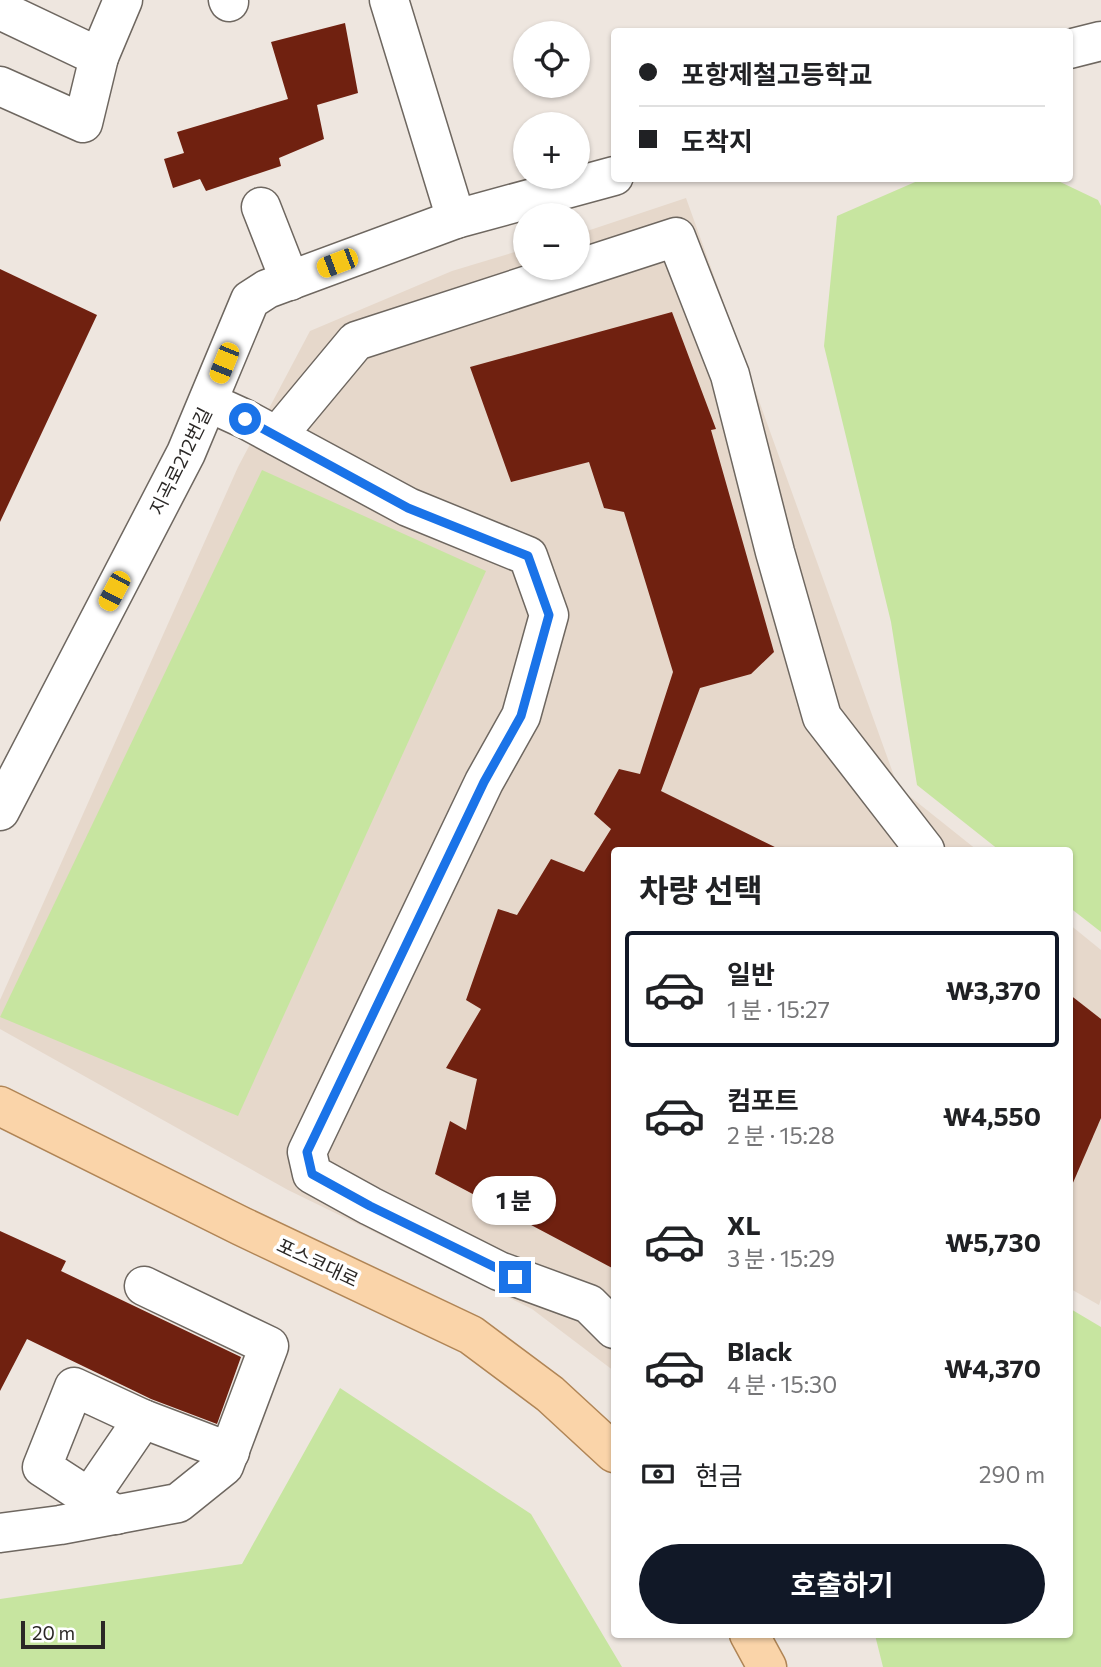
<!DOCTYPE html>
<html lang="ko">
<meta charset="utf-8">
<style>
:root{--surface:#fff;--page:#f6f6f6;--text:#202124;--muted:#757577;--line:#e0e0e0;--accent:#111827}
body{margin:0;font-family:Commissioner,"Noto Sans KR",sans-serif;background:var(--page);color:var(--text);height:100vh;display:flex;flex-direction:column;font-size:26px;white-space:nowrap}
*{box-sizing:border-box;margin:0}
p{font-size:23px;color:var(--muted)}
.icon{flex:none;width:38px;height:38px;fill:none;stroke:currentColor;stroke-width:2;stroke-linecap:round;stroke-linejoin:round}
.map{position:relative;flex:1;overflow:hidden}
.sheet{position:absolute;left:611px;top:847px;width:462px;height:791px;display:flex;flex-direction:column;background:var(--surface);border-radius:7px;box-shadow:0 2px 5px #0004}
.sheet>*{flex:none}
.hud{position:absolute;left:611px;top:28px;width:462px;height:154px;border-radius:7px;box-shadow:0 2px 5px #0004;display:grid;align-content:center;height:154px;padding:0 28px;background:var(--surface)}
.fabs{position:absolute;left:513px;top:21px;display:grid;gap:14px}
.fabs a{display:grid;place-items:center;width:77px;height:77px;border-radius:50%;background:var(--surface);box-shadow:0 2px 5px #0004;font-size:35px}
.scale{position:absolute;left:21px;bottom:18px;width:84px;box-sizing:border-box;padding-left:7px;border:4px solid #2b2826;border-top:0;font-size:19px;line-height:24px;white-space:nowrap;color:#2b2826;-webkit-text-stroke:5px #fff;paint-order:stroke}
.end{position:absolute;width:32px;height:32px;margin:-16px;border:9px solid #1a73e8;background:#fff;box-shadow:0 0 0 4px #fff}
.from{border-radius:50%}
.bubble{position:absolute;height:49px;border-radius:24px;background:var(--surface);box-shadow:0 2px 5px #0004;font-size:23px;font-weight:700;line-height:49px;text-align:center}
.car{position:absolute;width:21px;height:42px;margin:-21px -10px;border-radius:9px;box-shadow:0 0 5px 2px #0007;background:linear-gradient(#f5c518 24%,#345 0 40%,#f5c518 0 76%,#345 0 86%,#f5c518 0)}
.hud b{display:flex;align-items:center;gap:24px;height:66px;font-size:26px}
.hud b+b{border-top:2px solid var(--line)}
.hud i{width:18px;height:18px;background:var(--text)}
ul{padding:0;list-style:none}
li{display:flex;align-items:center;gap:21px;height:116px;margin:0 14px 10px;padding:0 14px;border:4px solid transparent;border-radius:7px}
li div{flex:1}
li b{display:block;font-size:26px}
li em{font-style:normal;font-weight:700}
li.active{border-color:var(--accent)}
li>.icon{width:63px;height:63px;stroke-width:1.5}
h2{padding:0 28px;font-size:32px;line-height:84px}
.pay{display:flex;align-items:center;gap:18px;height:77px;padding:0 28px;font-size:26px}
.pay p{margin-inline-start:auto}
.cta{display:flex;gap:14px;margin-top:auto;padding:14px 28px}
.cta a{flex:1;height:80px;border-radius:42px;background:var(--accent);color:#fff;font-size:28px;font-weight:700;line-height:80px;text-align:center}
.map>svg:first-child{display:block}
.built{fill:#e6d8cb}
.green{fill:#c7e5a0}
.building{fill:#702110}
.lines{fill:none;stroke-linecap:round;stroke-linejoin:round}
.minor-casing{stroke:#6e6760;stroke-width:41}
.major-casing{stroke:#b08556;stroke-width:41}
.minor{stroke:#fff;stroke-width:38}
.major{stroke:#fad4a9;stroke-width:38}
.route{stroke:#1a73e8;stroke-width:9}
.labels{text-anchor:middle;dominant-baseline:central;stroke-width:7;stroke-linejoin:round;paint-order:stroke}
.street-label{font-size:19px;fill:#2b2826;stroke:#fff}
</style>
<div class="map">
<svg width="1101" height="1667" viewBox="0 0 1101 1667">
<rect width="100%" height="100%" fill="#eee6df"/>
<g class="built">
<path d="M686 198 898 787 977 850H614V1371L532 1309 288 1190 0 1029V1000L238 467 310 331 452 271 525 249V268H578V234Z"/>
<path d="M1069 924 1101 950V1299L1099 1305 1069 1288Z"/>
</g>
<g class="green">
<path d="M922 179H1054L1098 200 1101 206V932L1069 907V850H999L917 785 891 622 824 346 837 216Z"/>
<path d="M262 470 486 571 238 1116 0 1017Z"/>
<path d="M1069 1308 1101 1327V1667H883L875 1635 1069 1634Z"/>
<path d="M340 1388 531 1514 622 1667H0V1599L242 1564Z"/>
</g>
<g class="building">
<path d="M345 23 358 93 317 105 324 139 279 158 281 166 206 191 200 179 173 188 164 159 184 153 177 132 288 99 271 42Z"/>
<path d="M0 269 97 315 0 522Z"/>
<path d="M672 312 716 429 711 430 774 652 751 674 700 688 661 791 781 850H614V1269L435 1174 450 1121 466 1130 477 1079 446 1068 481 1009 466 1000 498 909 517 915 551 859 584 872 611 829 594 814 619 769 640 774 673 672 624 512 604 508 589 462 511 482 470 367Z"/>
<path d="M1069 994 1101 1019V1118L1069 1192Z"/>
<path d="M0 1231 66 1261 61 1271 241 1357 217 1424 151 1399 27 1339 0 1391Z"/>
</g>
<g class="lines">
<g class="minor-casing">
<g id="minor">
<path d="M228 0 229 2"/>
<path d="M389 0 456 219"/>
<path d="M0 10 99 57 83 123 0 86"/>
<path d="M1069 49 1101 41"/>
<path d="M99 57 123 0"/>
<path d="M261 207 290 281"/>
<path d="M208 402 245 419 408 507 528 556 549 615 521 716 484 782 307 1152 312 1174 370 1206 499 1271 589 1304 614 1329"/>
<path d="M277 436 356 341 676 237 730 375 775 552 822 717 925 850"/>
<path d="M0 811 186 453 250 300 267 289 456 219 614 176"/>
<path d="M143 1419 230 1452"/>
<path d="M89 1498 143 1419 74 1387 42 1467 116 1515"/>
<path d="M0 1533 60 1525 178 1503 224 1466 269 1346 144 1286"/>
</g>
</g>
<g class="major-casing">
<g id="major">
<path d="M0 1106 241 1226 471 1335 550 1394 614 1453"/>
<path d="M749 1634 767 1667"/>
</g>
</g>
<use href="#minor" class="minor"/>
<use href="#major" class="major"/>
</g>
<g class="lines">
<path class="route" d="M245 419 408 508 528 556 549 615 521 716 484 782 307 1152 312 1174 370 1206 515 1277"/>
</g>
<g class="labels">
<g class="street-label">
<text transform="translate(180 461) rotate(-64)">지곡로212번길</text>
<text transform="translate(318 1262) rotate(25)">포스코대로</text>
</g>
</g>
</svg>
<div class="fabs">
<a><svg class="icon" aria-label="locate" viewBox="0 0 24 24"><circle cx="12" cy="12" r="6"/><path d="M12 2v4M12 18v4M2 12h4M18 12h4"/></svg></a>
<a>+</a>
<a>−</a>
</div>
<div class="scale">20 m</div>
<i class="end from" style="left:245px;top:419px"></i>
<i class="end" style="left:515px;top:1277px"></i>
<div class="bubble" style="left:472px;top:1176px;width:84px">1 분</div>
<i class="car" style="left:337px;top:263px;rotate:249deg"></i>
<i class="car" style="left:224px;top:363px;rotate:202deg"></i>
<i class="car" style="left:114px;top:591px;rotate:208deg"></i>
<div class="hud">
<b><i class="from"></i>포항제철고등학교</b>
<b><i></i>도착지</b>
</div>
<section class="sheet">
<h2>차량 선택</h2>
<ul>
<li class="active"><svg class="icon" aria-label="car" viewBox="0 0 24 24"><path d="M5 17H2v-5l4-1 3-4h7l3 4 3 1v5h-3M9 17h6M6 11h13"/><circle cx="7" cy="17" r="2"/><circle cx="17" cy="17" r="2"/></svg><div><b>일반</b><p>1 분 · 15:27</p></div><em>₩3,370</em></li>
<li><svg class="icon" aria-label="car" viewBox="0 0 24 24"><path d="M5 17H2v-5l4-1 3-4h7l3 4 3 1v5h-3M9 17h6M6 11h13"/><circle cx="7" cy="17" r="2"/><circle cx="17" cy="17" r="2"/></svg><div><b>컴포트</b><p>2 분 · 15:28</p></div><em>₩4,550</em></li>
<li><svg class="icon" aria-label="car" viewBox="0 0 24 24"><path d="M5 17H2v-5l4-1 3-4h7l3 4 3 1v5h-3M9 17h6M6 11h13"/><circle cx="7" cy="17" r="2"/><circle cx="17" cy="17" r="2"/></svg><div><b>XL</b><p>3 분 · 15:29</p></div><em>₩5,730</em></li>
<li><svg class="icon" aria-label="car" viewBox="0 0 24 24"><path d="M5 17H2v-5l4-1 3-4h7l3 4 3 1v5h-3M9 17h6M6 11h13"/><circle cx="7" cy="17" r="2"/><circle cx="17" cy="17" r="2"/></svg><div><b>Black</b><p>4 분 · 15:30</p></div><em>₩4,370</em></li>
</ul>
<div class="pay"><svg class="icon" aria-label="cash" viewBox="0 0 24 24"><path d="M3 7h18v10H3z"/><circle cx="12" cy="12" r="2"/></svg>현금<p>290 m</p></div>
<div class="cta"><a>호출하기</a></div>
</section>
</div>
